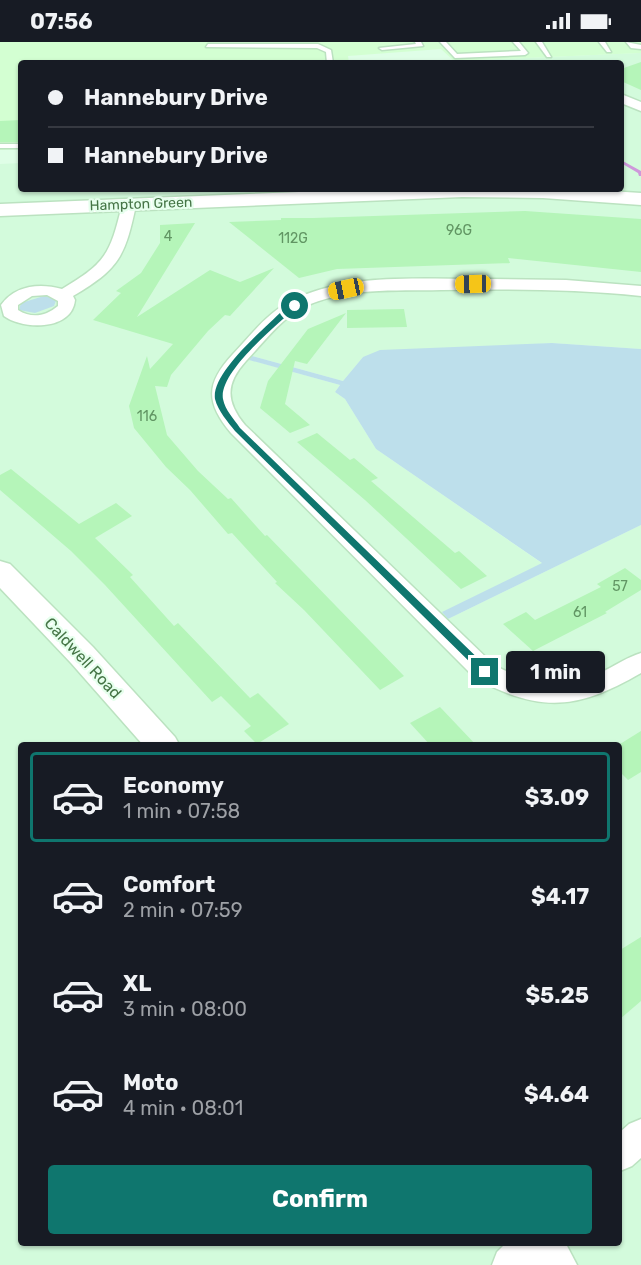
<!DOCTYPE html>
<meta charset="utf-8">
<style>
:root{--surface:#171b24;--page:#20242c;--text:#f1f3f6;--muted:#9ea1a6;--line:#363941;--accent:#0f766e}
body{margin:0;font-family:Rubik,sans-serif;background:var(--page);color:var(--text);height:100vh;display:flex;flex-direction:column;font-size:22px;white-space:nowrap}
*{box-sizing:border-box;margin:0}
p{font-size:20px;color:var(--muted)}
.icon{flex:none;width:33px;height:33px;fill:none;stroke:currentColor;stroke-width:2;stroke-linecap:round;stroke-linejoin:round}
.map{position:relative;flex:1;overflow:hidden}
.details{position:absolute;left:18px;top:700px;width:604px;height:504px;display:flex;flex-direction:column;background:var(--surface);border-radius:6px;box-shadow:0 2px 4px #0004}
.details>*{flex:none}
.hud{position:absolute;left:18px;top:18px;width:606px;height:132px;border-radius:6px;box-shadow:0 2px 4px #0004;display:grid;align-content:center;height:132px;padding:0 30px;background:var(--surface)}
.end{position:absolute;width:27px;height:27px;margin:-14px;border:8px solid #0f766e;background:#fff;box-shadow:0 0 0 3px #fff}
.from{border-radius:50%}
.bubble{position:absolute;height:42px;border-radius:6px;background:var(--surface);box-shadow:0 2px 4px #0004;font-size:20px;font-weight:700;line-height:42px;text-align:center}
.car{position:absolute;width:18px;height:36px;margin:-18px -9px;border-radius:8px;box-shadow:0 0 4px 2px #0007;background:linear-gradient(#f5c518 24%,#345 0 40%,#f5c518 0 76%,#345 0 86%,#f5c518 0)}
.hud b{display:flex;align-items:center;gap:21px;height:57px;font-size:22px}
.hud b+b{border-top:2px solid var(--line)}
.hud i{width:15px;height:15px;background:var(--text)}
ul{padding:10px 0 0;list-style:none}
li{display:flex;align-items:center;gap:18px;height:90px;margin:0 12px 9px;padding:0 18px;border:3px solid transparent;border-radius:6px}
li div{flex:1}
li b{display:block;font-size:22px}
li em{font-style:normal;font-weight:700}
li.current{border-color:var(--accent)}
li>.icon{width:54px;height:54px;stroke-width:1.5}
.button{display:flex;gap:12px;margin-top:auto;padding:12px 30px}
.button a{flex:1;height:69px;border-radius:6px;background:var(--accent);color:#fff;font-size:24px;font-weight:700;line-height:69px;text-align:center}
.status{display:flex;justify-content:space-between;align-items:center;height:42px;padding:0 30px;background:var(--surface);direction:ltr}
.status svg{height:16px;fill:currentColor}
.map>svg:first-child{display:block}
.residential{fill:#d3fbdc;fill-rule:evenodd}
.commercial{fill:#d3ffd2}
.green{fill:#bddfeb}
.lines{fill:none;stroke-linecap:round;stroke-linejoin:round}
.stream{fill:#ce98da;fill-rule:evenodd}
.building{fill:#b5f5b9}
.service-casing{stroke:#bbe2c0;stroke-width:3}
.minor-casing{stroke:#bbe2c0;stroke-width:3}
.tertiary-casing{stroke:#bbe2c0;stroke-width:3}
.service{fill:#fff;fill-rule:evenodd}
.minor{fill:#fff;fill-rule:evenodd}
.tertiary{fill:#fff;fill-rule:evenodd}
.route{fill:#0f766e}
.labels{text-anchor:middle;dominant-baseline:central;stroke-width:4.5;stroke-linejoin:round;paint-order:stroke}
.far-street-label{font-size:14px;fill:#457546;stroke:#e6ffed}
.number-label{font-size:14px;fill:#619563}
.street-label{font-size:16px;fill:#457546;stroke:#e6ffed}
</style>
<div class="status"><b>07:56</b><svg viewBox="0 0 49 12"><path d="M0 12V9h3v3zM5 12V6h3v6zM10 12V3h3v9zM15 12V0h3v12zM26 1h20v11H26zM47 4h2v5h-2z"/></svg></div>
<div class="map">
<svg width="641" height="1223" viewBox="0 0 641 1223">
<rect width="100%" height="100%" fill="#dffee7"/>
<path class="residential" d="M641 11V307L552 301 363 315 343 339 252 314 250 318 340 343 335 350 345 357 376 407 543 522 443 570 448 577 641 483V1223H0V122L21 121V147H621V21H448L454 19ZM21 704H620V1202H21Z"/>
<path class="commercial" d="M0 0H641V11L454 19 441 7 348 14 349 21H21V107L0 108Z"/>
<g class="green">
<path d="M44 254 57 256 54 264 35 271 19 268 21 261Z"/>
<path d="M552 301 641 307V483L448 577 442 570 542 521 376 407 345 357 335 350 340 343 249 318 252 314 343 339 363 315 380 308Z"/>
</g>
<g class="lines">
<path class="stream" d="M621 118 641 129V134H639L638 131 621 121Z"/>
</g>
<g class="building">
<path d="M641 20V48L621 39V27Z"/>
<path d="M21 78V100H0V79Z"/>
<path d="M525 169 641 177V230L508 216 510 221 337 227 299 236 229 180 281 178V176H313Z"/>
<path d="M195 181 137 275 210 228 240 240 274 226 230 274 225 273 208 289 171 333 167 345 155 344 167 393 198 429 228 457 231 456 265 494 267 493 404 634 380 648 304 568 275 541 277 540 232 491 228 492 190 448 166 425 134 386 129 364 147 314 150 327 173 302 93 278 121 251 116 249 141 231 160 201V183Z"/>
<path d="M404 267 407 285 347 286V268Z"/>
<path d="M346 271 307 322 295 319 285 362 310 383 290 391 260 366 268 339 308 287Z"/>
<path d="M317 391 350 418 354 416 378 436 371 439 455 511 459 509 487 534 461 547 365 458 297 400Z"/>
<path d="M11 427 79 482 116 461 132 474 95 496 133 533 130 535 174 584 178 581 250 656 258 651 289 682 257 702 244 689 251 684 221 654 212 660 105 543 71 509 0 448V433Z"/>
<path d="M625 526 641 538V548L605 570 607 571 533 609 503 582 526 570 535 578 601 545 597 542Z"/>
<path d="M440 665 477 704H431L410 681Z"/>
<path d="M641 689V730L628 738 620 730V702Z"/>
<path d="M641 895V959L620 977V908Z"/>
</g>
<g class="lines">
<g class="service-casing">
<g id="service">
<path d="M415 0H421L423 4 382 8 379 6 416 2Z"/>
<path d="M440 0H446L457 12 521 9 513 0H519L528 11 525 13 455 16Z"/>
<path d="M536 0H542L551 15H547Z"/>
<path d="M599 0H605L611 10H607Z"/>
<path d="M626 0 641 3V7L631 6Z"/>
<path d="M208 2H318L331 8 333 21H327L326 10 317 6 206 5Z"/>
<rect x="0" y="102" width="21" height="4"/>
</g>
</g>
<g class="minor-casing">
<g id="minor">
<path d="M621 52 641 60V69L621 61Z"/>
<path d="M129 159 136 163C125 215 119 227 73 254L75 258C72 289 23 288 4 274L1 263C15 243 40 241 62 247 106 221 110 212 122 163ZM47 253 58 259V264C46 274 32 277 18 268V263L32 254Z"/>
<path d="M491 237 566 238 641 244V254C574 247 508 247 441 248 395 249 344 245 302 266 280 278 263 301 246 319 226 341 225 359 245 383L494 623C534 644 561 650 604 629 616 623 628 615 641 611V631C577 668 542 671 476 637L231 391C205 360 206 341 233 312 250 294 268 270 291 259 350 229 427 238 491 237Z"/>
<path d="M641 1077V1116L632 1124 620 1129V1090L629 1082Z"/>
<path d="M505 1202H547L542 1215 534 1223H492L497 1210Z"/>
</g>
</g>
<g class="tertiary-casing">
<g id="tertiary">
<path d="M376 147H578L641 151V163L543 156 462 155 0 174V162Z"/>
<path d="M0 519 10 522 93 605 175 695 180 704H144L71 621 0 546Z"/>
<path d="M516 1202H566L577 1223H526Z"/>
</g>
</g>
<use href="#service" class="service"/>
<use href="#minor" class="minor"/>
<use href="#tertiary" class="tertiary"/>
</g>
<path class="route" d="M292 263 298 264C279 281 218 330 223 357 225 368 234 377 240 386L489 627V632H482L235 389C228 380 218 369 215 357 211 331 264 287 282 269Z"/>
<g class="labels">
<g class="far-street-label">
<text transform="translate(141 162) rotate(-2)">Hampton Green</text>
</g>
<g class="number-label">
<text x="459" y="188">96G</text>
<text x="168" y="194">4</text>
<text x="293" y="196">112G</text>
<text x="147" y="374">116</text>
<text x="620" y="544">57</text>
<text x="580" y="570">61</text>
</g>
<g class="street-label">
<text transform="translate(83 616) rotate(47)">Caldwell Road</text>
</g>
</g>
</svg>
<i class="end from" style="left:295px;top:264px"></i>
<i class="end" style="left:485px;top:630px"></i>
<div class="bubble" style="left:506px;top:609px;width:99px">1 min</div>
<i class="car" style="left:473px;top:242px;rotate:269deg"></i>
<i class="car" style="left:346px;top:247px;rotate:258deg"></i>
<div class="hud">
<b><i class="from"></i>Hannebury Drive</b>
<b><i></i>Hannebury Drive</b>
</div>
<section class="details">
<ul>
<li class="current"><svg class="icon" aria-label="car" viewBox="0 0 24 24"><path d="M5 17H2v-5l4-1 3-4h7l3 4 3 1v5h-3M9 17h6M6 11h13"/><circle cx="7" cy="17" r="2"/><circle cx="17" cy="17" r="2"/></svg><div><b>Economy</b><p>1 min · 07:58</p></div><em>$3.09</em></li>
<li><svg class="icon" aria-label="car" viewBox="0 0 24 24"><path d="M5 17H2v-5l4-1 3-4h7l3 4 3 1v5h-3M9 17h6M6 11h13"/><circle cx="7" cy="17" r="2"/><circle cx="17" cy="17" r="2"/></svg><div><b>Comfort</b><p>2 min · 07:59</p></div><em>$4.17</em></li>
<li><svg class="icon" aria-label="car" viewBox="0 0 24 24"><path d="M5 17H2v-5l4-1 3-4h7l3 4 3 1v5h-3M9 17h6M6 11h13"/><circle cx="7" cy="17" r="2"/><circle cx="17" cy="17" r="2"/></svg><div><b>XL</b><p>3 min · 08:00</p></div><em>$5.25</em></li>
<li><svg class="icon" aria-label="car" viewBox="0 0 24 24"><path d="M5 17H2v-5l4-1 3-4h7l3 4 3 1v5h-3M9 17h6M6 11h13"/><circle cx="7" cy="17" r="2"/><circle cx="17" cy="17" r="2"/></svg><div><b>Moto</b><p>4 min · 08:01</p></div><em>$4.64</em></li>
</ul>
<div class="button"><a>Confirm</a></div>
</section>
</div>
